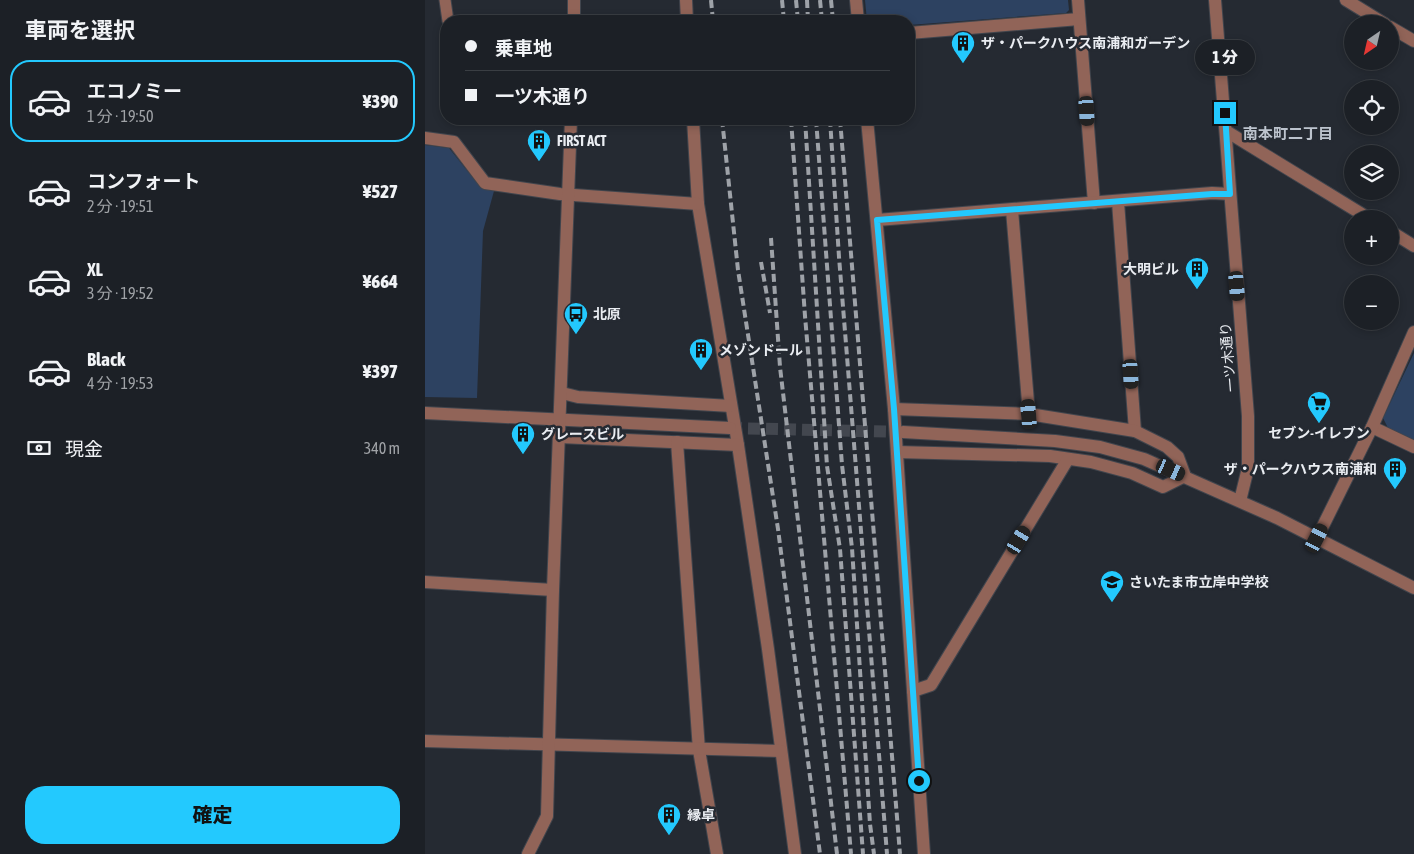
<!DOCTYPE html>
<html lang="ja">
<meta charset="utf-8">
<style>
:root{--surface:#1c2026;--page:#292d32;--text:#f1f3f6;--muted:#a0a3a7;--line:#3a3e43;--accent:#23c9fe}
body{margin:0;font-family:"Asap Condensed","Noto Sans JP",sans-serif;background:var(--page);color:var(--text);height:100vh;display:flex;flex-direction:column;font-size:19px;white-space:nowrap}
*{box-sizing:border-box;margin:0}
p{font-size:16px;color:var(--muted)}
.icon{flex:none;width:28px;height:28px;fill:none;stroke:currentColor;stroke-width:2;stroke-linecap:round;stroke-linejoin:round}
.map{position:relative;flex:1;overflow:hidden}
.sheet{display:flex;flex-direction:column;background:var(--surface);width:425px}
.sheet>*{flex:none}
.top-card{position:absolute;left:15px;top:15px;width:475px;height:110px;border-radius:20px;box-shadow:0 2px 8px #0003,0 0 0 1px var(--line);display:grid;align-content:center;height:110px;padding:0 25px;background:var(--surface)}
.needle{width:32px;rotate:214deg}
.fabs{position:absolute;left:919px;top:15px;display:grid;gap:10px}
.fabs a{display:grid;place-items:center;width:55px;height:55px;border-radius:50%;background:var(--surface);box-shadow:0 2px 8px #0003,0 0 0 1px var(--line);font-size:25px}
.end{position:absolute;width:22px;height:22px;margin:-11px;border:6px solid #23c9fe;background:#111;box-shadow:0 0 0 2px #111}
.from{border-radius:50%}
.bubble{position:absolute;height:35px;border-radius:18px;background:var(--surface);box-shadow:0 2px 8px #0003,0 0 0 1px var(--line);font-size:16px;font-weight:800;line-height:35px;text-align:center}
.car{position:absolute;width:15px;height:30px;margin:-15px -8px;border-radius:6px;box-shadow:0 0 4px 1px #0007;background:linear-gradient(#222 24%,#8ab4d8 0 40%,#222 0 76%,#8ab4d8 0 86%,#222 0)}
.top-card b{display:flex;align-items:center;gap:18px;height:48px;font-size:19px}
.top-card b+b{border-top:1px solid var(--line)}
.top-card i{width:12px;height:12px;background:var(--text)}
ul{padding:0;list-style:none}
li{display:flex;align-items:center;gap:15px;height:82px;margin:0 10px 8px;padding:0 15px;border:2px solid transparent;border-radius:20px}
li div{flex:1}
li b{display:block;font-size:19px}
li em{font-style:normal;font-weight:800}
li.current{border-color:var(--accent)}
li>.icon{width:45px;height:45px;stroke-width:1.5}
h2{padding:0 25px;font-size:22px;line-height:60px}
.pay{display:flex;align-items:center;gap:12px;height:55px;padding:0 25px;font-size:19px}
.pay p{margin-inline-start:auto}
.action{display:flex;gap:10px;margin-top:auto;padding:10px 25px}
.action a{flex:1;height:58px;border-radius:20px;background:var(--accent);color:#111;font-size:20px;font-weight:800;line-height:58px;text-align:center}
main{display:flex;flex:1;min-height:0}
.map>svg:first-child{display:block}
.green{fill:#2d4261}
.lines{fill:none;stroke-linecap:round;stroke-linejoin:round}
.tertiary-tunnel{stroke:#43474f;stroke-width:12;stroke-dasharray:12 6;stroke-linecap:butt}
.service-casing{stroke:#41454d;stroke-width:13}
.minor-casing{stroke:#41454d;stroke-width:14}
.tertiary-casing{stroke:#41454d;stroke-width:14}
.service{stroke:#916458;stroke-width:11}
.minor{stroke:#916458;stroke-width:12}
.tertiary{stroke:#916458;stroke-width:12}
.rail{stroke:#9ea2a8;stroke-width:4;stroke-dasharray:8 4;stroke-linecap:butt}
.route{stroke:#23c9fe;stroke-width:6}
.labels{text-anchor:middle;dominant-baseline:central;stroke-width:5;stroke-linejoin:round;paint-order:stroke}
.poi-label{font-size:14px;font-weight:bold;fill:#eaedf2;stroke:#252a32;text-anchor:start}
.street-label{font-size:14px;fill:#eaedf2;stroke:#252a32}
.neighbourhood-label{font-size:15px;font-weight:bold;fill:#bcc3cd;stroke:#252a32}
</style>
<main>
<section class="sheet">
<h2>車両を選択</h2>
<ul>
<li class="current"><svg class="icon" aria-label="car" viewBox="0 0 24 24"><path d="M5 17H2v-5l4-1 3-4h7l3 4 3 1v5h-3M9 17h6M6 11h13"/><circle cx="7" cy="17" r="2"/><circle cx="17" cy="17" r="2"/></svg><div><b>エコノミー</b><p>1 分 · 19:50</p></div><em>¥390</em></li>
<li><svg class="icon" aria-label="car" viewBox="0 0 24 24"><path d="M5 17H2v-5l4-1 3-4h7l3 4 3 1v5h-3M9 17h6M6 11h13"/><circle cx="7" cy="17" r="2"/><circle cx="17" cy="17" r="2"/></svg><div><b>コンフォート</b><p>2 分 · 19:51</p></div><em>¥527</em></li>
<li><svg class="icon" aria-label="car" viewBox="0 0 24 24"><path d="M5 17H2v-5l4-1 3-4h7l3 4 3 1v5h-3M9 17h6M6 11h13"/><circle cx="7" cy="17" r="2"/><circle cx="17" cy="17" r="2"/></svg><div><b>XL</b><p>3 分 · 19:52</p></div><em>¥664</em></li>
<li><svg class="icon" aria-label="car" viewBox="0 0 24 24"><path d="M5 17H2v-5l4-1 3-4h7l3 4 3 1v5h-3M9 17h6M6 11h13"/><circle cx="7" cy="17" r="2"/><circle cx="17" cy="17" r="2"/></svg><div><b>Black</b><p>4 分 · 19:53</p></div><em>¥397</em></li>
</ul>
<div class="pay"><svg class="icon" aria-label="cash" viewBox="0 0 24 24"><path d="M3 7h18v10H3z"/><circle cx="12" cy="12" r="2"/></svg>現金<p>340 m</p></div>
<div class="action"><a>確定</a></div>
</section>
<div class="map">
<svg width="989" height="854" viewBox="0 0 989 854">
<rect width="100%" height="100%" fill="#252a32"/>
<g class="green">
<path d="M440 0H643L644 10 641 13 484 25V21H442Z"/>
<path d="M0 145 24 148 56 188 69 191 58 231 52 398 0 397Z"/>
<path d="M989 353V441L963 428 958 418Z"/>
</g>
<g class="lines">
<path class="tertiary-tunnel" d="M305 428 478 432"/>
<g class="service-casing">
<path id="service" d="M20 0 23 21"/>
</g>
<g class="minor-casing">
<g id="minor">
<path d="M261 0 262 21"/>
<path d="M431 0 433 21"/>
<path d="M653 0 669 203"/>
<path d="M921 0 960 24"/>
<path d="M965 27 989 41"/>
<path d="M484 33 654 19"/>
<path d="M268 119 273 204 313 445 343 649 370 854"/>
<path d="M442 119 469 409 499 854"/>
<path d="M801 131 945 219"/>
<path d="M0 138 29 142 60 183 135 194 273 204"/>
<path d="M693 202 710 431"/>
<path d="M587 210 604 414"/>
<path d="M452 220 787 193 805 194"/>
<path d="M965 231 989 246"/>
<path d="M137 393 153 397 306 406"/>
<path d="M469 409 604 414 710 431 742 447 753 457 760 476 738 487 707 473 666 462 625 456 472 452"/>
<path d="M947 427 989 447"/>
<path d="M135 437 313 445"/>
<path d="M252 442 274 750 292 854"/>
<path d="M892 538 947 427 989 332"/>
<path d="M0 582 128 590"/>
<path d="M488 691 506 685 643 459"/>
<path d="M0 741 356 751"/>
</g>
</g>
<g class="tertiary-casing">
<g id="tertiary">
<path d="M790 0 823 416V468L815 501"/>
<path d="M149 21V0"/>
<path d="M0 413 305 428"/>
<path d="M478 432 630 441 675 447 719 459 852 518 989 588"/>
<path d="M103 854 122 816 128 590 146 119"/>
</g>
</g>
<use href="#service" class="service"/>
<use href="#minor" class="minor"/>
<use href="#tertiary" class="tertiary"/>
<g class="rail">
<path d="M286 0 288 21"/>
<path d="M357 0 359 21"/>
<path d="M371 0 373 21"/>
<path d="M382 0 383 21"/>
<path d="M395 0 397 21"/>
<path d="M406 0 408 21"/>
<path d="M297 119 313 270 353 529 395 854"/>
<path d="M366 119 380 316 426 854"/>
<path d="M380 119 402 466 415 549 438 854"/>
<path d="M391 119 417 465 427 548 445 824 449 854"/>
<path d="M405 119 414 257 462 854"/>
<path d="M415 119 475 854"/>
<path d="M346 238 355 367 412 854"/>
<path d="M336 262 345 313"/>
</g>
</g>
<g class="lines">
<path class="route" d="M494 781 469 409 452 220 787 194H805L800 113"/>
</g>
<defs>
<g id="building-pin" transform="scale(1.25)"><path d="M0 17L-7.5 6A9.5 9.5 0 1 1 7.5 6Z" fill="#23c9fe" stroke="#252a32"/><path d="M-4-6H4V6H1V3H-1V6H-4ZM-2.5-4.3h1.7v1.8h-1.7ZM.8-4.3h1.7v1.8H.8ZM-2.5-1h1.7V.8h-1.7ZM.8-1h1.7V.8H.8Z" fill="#111"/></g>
<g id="bus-pin" transform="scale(1.25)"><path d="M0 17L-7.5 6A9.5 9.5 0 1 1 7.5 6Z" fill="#23c9fe" stroke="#252a32"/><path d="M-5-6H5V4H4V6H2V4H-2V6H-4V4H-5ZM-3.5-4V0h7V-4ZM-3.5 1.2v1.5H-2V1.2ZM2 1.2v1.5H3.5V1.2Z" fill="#111"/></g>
<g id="supermarket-pin" transform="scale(1.25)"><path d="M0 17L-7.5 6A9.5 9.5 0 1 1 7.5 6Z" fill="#23c9fe" stroke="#252a32"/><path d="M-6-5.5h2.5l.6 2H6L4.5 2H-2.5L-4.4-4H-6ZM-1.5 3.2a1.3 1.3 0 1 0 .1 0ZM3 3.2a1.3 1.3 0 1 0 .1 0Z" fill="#111"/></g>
<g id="school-pin" transform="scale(1.25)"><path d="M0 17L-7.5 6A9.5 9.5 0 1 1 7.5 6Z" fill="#23c9fe" stroke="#252a32"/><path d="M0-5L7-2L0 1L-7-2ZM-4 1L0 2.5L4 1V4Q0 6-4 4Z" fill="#111"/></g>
</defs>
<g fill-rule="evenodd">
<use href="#building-pin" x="538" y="43"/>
<use href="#building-pin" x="114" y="141"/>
<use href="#building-pin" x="772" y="269"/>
<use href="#bus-pin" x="151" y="314"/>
<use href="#building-pin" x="276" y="350"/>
<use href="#supermarket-pin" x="894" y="403"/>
<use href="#building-pin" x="98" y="434"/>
<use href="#building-pin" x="970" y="469"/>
<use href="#school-pin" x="687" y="582"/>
<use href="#building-pin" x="244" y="815"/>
</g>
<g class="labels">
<g class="poi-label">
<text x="556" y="43">ザ・パークハウス南浦和ガーデン</text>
<text x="132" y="141">FIRST ACT</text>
<text x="754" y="269" text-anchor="end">大明ビル</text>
<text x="168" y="314">北原</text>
<text x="294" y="350">メゾンドール</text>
<text x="894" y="433" text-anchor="middle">セブン-イレブン</text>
<text x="116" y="434">グレースビル</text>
<text x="952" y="469" text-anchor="end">ザ・パークハウス南浦和</text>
<text x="704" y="582">さいたま市立岸中学校</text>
<text x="262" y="815">縁卓</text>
</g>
<g class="street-label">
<text transform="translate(803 357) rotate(-95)">一ツ木通り</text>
</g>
<g class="neighbourhood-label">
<text x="863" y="133">南本町二丁目</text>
</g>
</g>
</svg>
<div class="fabs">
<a><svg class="needle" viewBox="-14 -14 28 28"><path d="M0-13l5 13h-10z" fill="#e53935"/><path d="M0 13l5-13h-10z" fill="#a0a3a7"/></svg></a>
<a><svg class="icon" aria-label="locate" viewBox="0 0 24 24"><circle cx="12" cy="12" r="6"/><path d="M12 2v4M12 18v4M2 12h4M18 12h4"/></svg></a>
<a><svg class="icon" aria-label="layers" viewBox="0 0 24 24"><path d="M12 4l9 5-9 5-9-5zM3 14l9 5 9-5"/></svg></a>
<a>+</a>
<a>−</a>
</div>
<i class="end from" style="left:494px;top:781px"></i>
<i class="end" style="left:800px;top:113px"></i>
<div class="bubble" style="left:770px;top:40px;width:60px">1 分</div>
<i class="car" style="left:662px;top:111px;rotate:176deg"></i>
<i class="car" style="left:812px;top:286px;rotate:175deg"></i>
<i class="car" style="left:706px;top:374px;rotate:176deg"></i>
<i class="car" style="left:604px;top:414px;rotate:355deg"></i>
<i class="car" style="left:746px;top:470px;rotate:114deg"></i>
<i class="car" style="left:892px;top:538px;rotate:27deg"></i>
<i class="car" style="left:594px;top:540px;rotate:31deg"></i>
<div class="top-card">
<b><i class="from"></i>乗車地</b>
<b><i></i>一ツ木通り</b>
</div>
</div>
</main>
